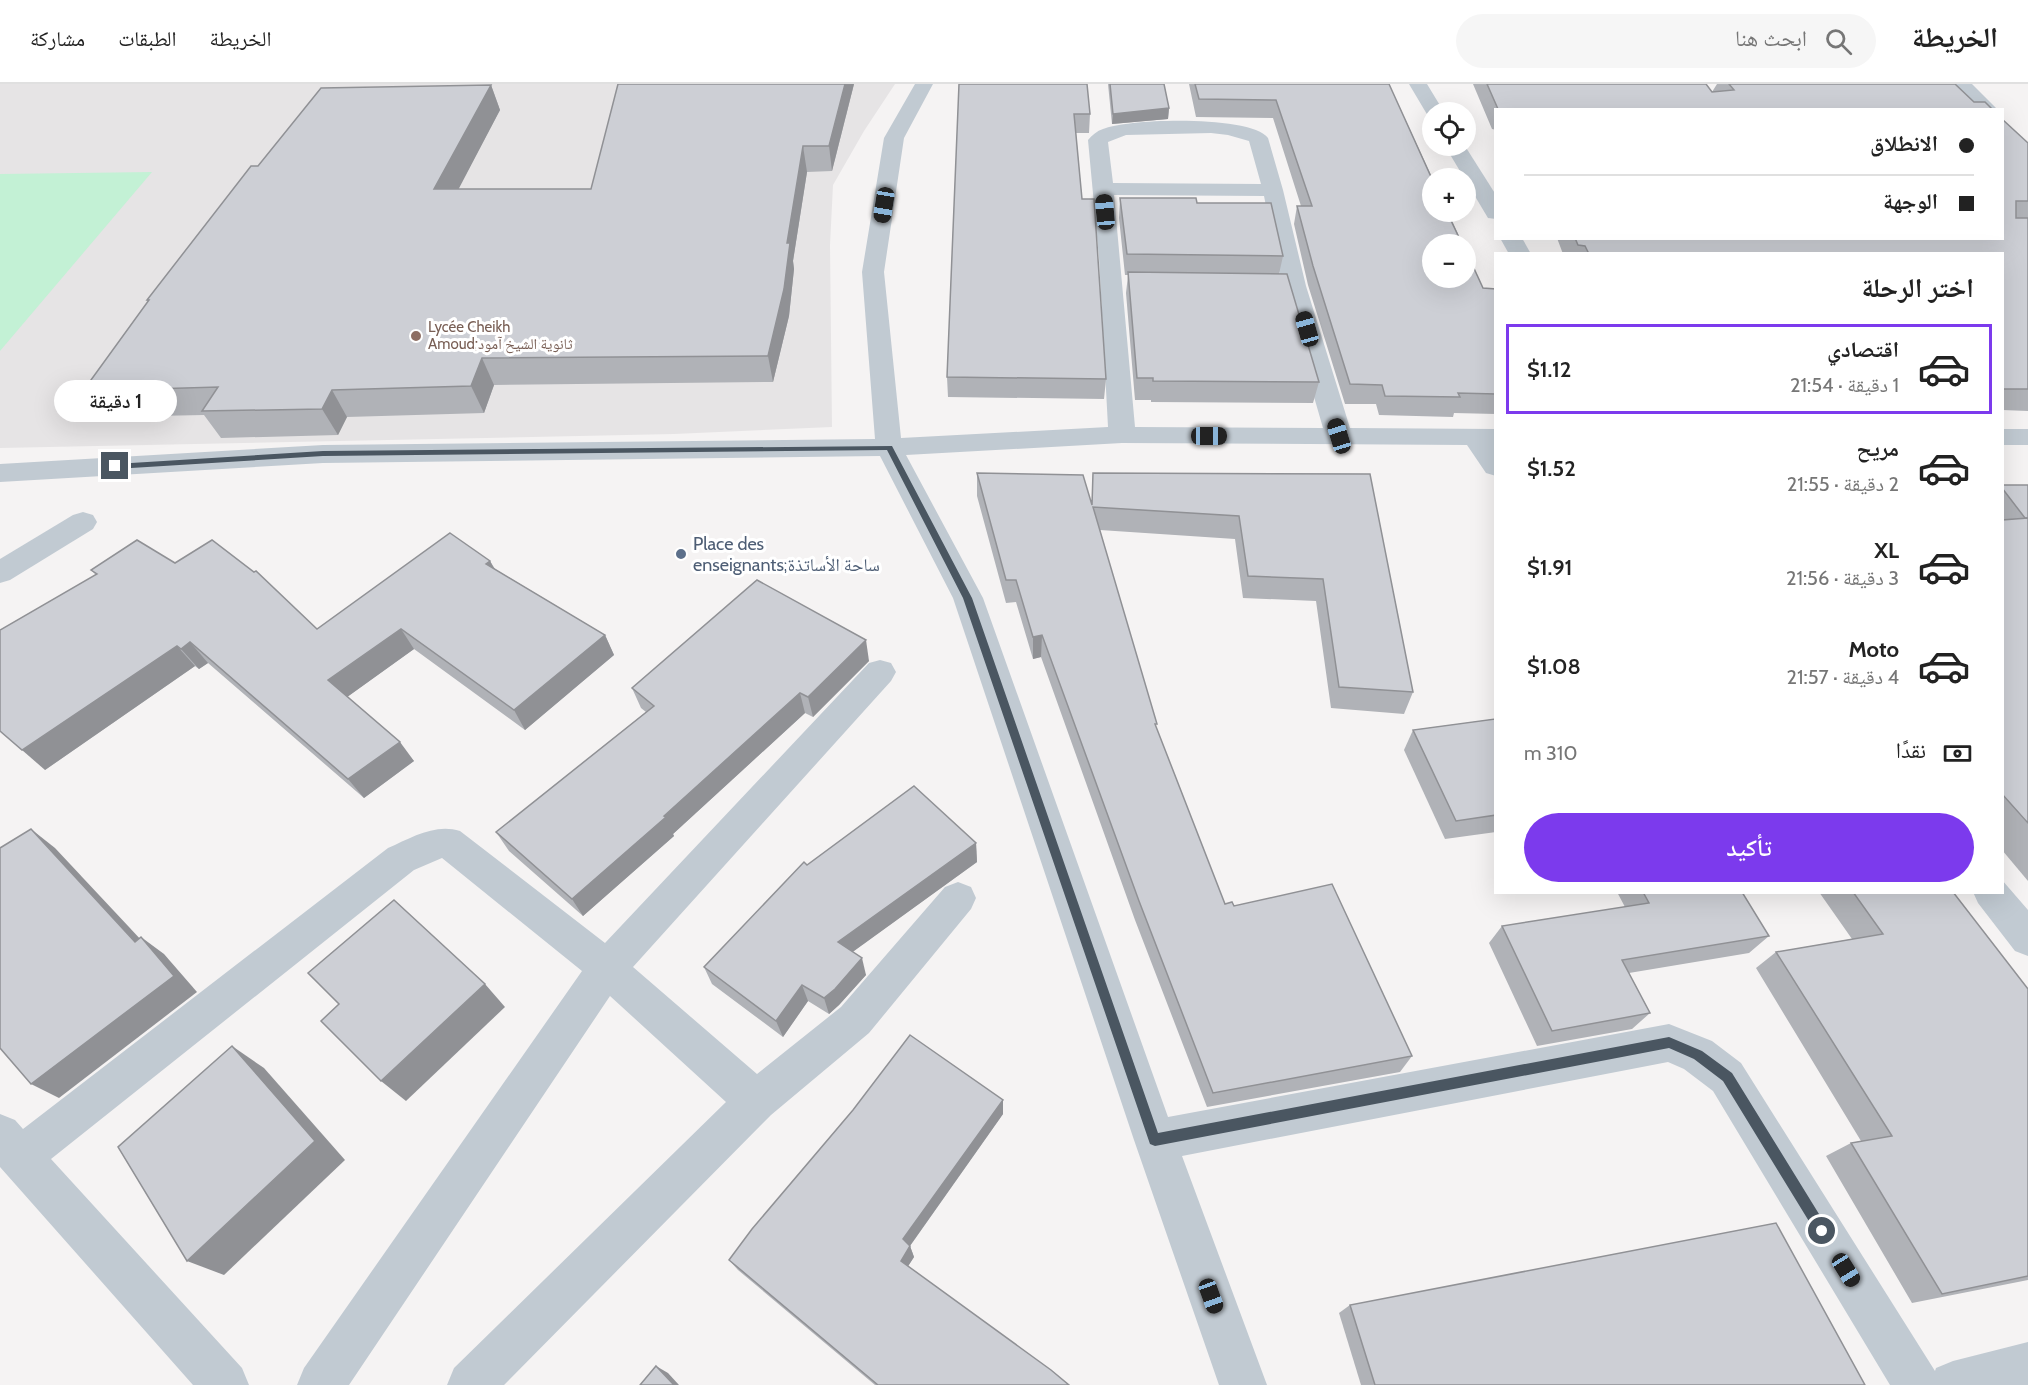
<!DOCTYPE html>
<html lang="ar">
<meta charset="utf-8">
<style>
:root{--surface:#fff;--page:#f6f6f6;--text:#222;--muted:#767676;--line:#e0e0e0;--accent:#7c3aed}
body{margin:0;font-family:Cabin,"Noto Naskh Arabic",sans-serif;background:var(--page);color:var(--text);direction:rtl;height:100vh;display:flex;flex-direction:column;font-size:22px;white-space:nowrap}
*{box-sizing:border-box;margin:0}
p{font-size:20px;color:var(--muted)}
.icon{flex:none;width:33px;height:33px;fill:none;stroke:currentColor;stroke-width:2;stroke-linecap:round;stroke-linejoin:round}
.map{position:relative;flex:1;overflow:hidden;direction:ltr}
.details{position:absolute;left:1494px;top:168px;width:510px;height:642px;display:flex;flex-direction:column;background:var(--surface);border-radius:0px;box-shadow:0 6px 24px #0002;direction:rtl}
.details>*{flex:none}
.top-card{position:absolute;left:1494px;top:24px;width:510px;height:132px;border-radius:0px;box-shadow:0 6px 24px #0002;direction:rtl;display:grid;align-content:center;height:132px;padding:0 30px;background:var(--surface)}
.tools{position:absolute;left:1422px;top:18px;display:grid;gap:12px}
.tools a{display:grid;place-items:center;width:54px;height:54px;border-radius:50%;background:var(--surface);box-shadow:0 6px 24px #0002;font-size:30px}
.end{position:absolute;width:27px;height:27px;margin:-14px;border:8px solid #4a5661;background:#fff;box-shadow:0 0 0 3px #fff}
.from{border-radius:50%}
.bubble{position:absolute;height:42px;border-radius:21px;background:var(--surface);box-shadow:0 6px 24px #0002;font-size:20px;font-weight:600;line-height:42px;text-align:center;direction:rtl}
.car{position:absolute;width:18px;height:36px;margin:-18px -9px;border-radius:8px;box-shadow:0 0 4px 2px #0007;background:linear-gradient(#222 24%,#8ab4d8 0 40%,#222 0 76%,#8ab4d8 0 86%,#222 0)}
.top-card b{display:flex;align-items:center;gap:21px;height:57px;font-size:22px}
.top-card b+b{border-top:2px solid var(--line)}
.top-card i{width:15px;height:15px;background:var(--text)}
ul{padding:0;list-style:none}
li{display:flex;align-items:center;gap:18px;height:90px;margin:0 12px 9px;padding:0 18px;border:3px solid transparent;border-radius:0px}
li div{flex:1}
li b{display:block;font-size:22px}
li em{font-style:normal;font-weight:600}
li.current{border-color:var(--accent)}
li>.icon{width:54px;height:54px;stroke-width:1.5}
h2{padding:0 30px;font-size:27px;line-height:72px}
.pay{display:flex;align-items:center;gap:15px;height:66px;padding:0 30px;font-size:22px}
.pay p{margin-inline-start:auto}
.action{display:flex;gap:12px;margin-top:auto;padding:12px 30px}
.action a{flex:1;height:69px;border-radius:36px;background:var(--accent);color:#fff;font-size:24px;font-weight:600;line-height:69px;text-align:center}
header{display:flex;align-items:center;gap:36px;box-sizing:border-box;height:84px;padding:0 30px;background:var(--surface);border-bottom:2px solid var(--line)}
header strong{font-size:28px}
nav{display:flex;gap:33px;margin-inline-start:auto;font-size:21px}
.search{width:420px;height:54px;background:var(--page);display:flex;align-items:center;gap:15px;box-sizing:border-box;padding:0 21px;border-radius:33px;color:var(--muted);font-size:22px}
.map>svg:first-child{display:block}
.education{fill:#e6e4e5}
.green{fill:#c3f1d5}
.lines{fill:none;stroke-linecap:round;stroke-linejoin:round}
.minor{fill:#c1cad2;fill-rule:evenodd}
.wall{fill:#b0b2b7}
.shaded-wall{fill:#909195}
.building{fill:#cdcfd5;stroke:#909195;stroke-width:1.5}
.route{fill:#4a5661}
.education-dot{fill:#8d6e63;stroke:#fff;stroke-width:2}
.service-dot{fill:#5c6f8a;stroke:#fff;stroke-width:2}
.labels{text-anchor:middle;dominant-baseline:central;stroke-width:6;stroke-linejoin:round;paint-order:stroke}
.far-education-label{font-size:15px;fill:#785e54;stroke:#fff;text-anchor:start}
.service-label{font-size:18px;fill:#4e5e75;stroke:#fff;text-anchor:start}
</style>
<header>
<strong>الخريطة</strong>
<div class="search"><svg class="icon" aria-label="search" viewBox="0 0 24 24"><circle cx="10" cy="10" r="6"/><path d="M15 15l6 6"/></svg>ابحث هنا</div>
<nav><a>الخريطة</a><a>الطبقات</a><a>مشاركة</a></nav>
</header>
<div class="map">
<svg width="2028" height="1301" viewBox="0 0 2028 1301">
<rect width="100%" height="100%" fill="#f5f3f3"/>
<path class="education" d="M0 0H895L864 47 833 101 830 161 832 343 674 350 0 364Z"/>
<path class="green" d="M152 88 0 267V90Z"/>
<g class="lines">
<g class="minor">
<path d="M915 0H933L904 54 884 188 901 354 1108 343 1099 174 1088 56C1092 51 1097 47 1103 45 1128 34 1252 31 1268 54L1283 106 1306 202 1350 344 1496 345V392L1486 389 1467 361 1122 359 906 371 983 514 1168 1033 1669 940 1712 957 1741 979 1935 1287 1936 1284 1953 1277 2028 1258V1301H1890L1713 1007 1684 985 1668 978 1182 1072 1267 1301H1219L1134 1056 953 514 880 372 323 379 0 398V380L323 361 875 355 862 188 884 54ZM1211 49 1228 51 1249 57 1261 100 1113 99 1108 58 1126 51ZM1114 111 1264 112 1282 202 1323 344 1135 343Z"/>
<path d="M1409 0H1427L1444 28H1432V33L1428 32Z"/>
<path d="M1952 0H1972L1998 26H1977Z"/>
<path d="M1445 62H1465L1496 111V135L1488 134 1485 129Z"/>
<path d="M1500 154H1522L1531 170H1509Z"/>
<rect x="2002" y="345" width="26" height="16"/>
<path d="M83 428 93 431 97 438 93 445 10 496 0 499V475L73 431Z"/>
<path d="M880 576 891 579 896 588 891 597 633 883 757 990 841 923 945 803 958 798 971 803 976 814 971 825 869 949 771 1031 504 1301H447L454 1284 726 1018 610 912 349 1301H297L304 1284 582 887 442 774 414 786 51 1075 242 1284 249 1301H193L0 1083V1030L15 1036 23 1045 388 764C411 754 435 739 460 747L605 859 869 579Z"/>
<path d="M2002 796 2028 826V872L2015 867 1978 819 1973 808H2002Z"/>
</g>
</g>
<g class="wall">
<path d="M854 0 832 87 807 88 793 177 794 185 789 232 773 298 494 301 484 329 347 333 338 351 221 354 204 331 104 333 83 307 148 217 147 216 258 82 491 1 500 26 458 105H591Z"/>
<path d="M959 0 1090 30 1089 49H1076L1082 115 1106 295 1104 315 948 313 947 293Z"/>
<path d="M1108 0H1164L1169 24 1168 35 1112 40Z"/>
<path d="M1189 0H1389L1483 204 1496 205V330L1454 329 1453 333 1379 331 1376 320H1345L1308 201 1294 140 1297 122H1301L1273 34 1196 33Z"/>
<path d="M1473 0H1706L1712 8 1717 0H1955L1974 18 1993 26H1496V46L1492 45Z"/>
<path d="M2028 59V327L2002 326V170H1563L1557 154H2002Z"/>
<path d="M1120 114 1197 119 1283 172 1279 190 1319 298 1313 319 1151 318V316H1135L1126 209 1128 191H1125L1119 134Z"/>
<path d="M977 389 1092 419 1093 389 1370 390 1413 608 1404 630 1331 624 1316 517 1243 514 1235 455 1100 446 1156 645 1225 820 1234 822 1412 972 1400 988 1207 1023 1135 836 1041 573 1033 575 1016 518 1006 519 977 412Z"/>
<path d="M2002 401H2028V797L2002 766Z"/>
<path d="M490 477 495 485 605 551 614 571 525 646 414 565 347 613 414 677 364 714 208 579 199 585 195 582 45 686 96 491 91 486 175 479 317 545Z"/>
<path d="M869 577 813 633 805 629 673 750 674 752 583 832 509 767 496 748 646 628 641 624 632 604Z"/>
<path d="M1495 635 1496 748 1445 755 1404 666 1413 646Z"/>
<path d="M976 759 977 778 852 868 866 891 839 921 829 930 808 917 783 953 712 900 704 883 807 781Z"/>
<path d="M1617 808H1742L1769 852 1749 869 1629 889 1650 929 1632 945 1537 962 1489 859 1502 842 1625 823Z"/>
<path d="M1819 808H1953L2028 905V1196L1912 1219 1826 1072 1851 1059 1861 1057 1756 884 1776 868 1852 855Z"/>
<path d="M1003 1016V1030L910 1162 914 1173 908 1182 1069 1301H875L738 1186 729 1176Z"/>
<path d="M1350 1221 1865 1301H1361L1339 1229Z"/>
</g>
<g class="shaded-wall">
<path d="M845 0H854L832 87 829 62Z"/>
<path d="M491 1 500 26 445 131 434 105Z"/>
<path d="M1169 24 1168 35 1112 40 1113 30Z"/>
<path d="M803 62 807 88 793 177 794 185 789 232 773 298 768 272Z"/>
<path d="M482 274 494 301 484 329 471 302Z"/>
<path d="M332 306 347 333 338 351 322 325Z"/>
<path d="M490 477 501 497 486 480Z"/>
<path d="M401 545 414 565 343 616 328 596Z"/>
<path d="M605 551 614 571 525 646 514 626Z"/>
<path d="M1042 551 1041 573 1033 575V553Z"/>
<path d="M866 556 869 577 813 633 808 613Z"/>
<path d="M190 558 208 579 199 585 181 565Z"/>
<path d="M177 562 195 582 45 686 22 666Z"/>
<path d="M800 609 805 629 673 750 674 752 583 832 572 815Z"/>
<path d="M400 658 414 677 364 714 348 695Z"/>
<path d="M31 745 55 764 158 874 135 858Z"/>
<path d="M976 759 977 778 843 875 838 858Z"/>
<path d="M141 853 164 870 197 908 59 1014 31 1000Z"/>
<path d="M862 874 866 891 839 921 829 930 824 914Z"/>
<path d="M485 900 505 923 406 1017 381 997Z"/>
<path d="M802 901 808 917 783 953 776 937Z"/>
<path d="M232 962 264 984 345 1076 224 1191 187 1177Z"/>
<path d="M1003 1016V1030L907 1166 903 1155Z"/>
<path d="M910 1162 914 1173 905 1187 901 1177Z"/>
<path d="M656 1282 668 1289 679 1301H674Z"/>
</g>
<g class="building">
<path d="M618 0H845L829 62H803L787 159H790L784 205 768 272 482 274 471 302 332 306 322 325 202 327 218 303 83 307 149 216H147L251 82H258L321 4 491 1 434 105H591Z"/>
<path d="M959 0H1087L1090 30H1074L1082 115H1094L1106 295 947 293Z"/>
<path d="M1110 0H1164L1169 24 1113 30Z"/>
<path d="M1195 0H1389L1432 95V128H1447L1462 160H1432V194H1466V167L1483 204 1496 205V310L1458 309 1460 313 1385 312 1382 301 1350 300 1313 182 1297 122H1312L1276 16 1199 15Z"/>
<path d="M1487 0H1706L1712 8 1734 6 1729 0H1955L1974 18H1985L1993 26 1498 25Z"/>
<path d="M2002 35 2028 59V117H2016V134H2028V305H2002V170H1589L1585 162 1578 161 1575 154H2002Z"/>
<path d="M1120 114H1196L1197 119H1271L1283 172 1127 170Z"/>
<path d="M1128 188 1287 190 1319 298 1153 297V294H1137Z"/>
<path d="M977 389 1083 391 1092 421 1093 389 1370 390 1413 608 1339 603 1323 495 1248 492 1239 432 1093 423 1157 640H1155L1225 820 1232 818 1234 822 1332 800 1412 972 1213 1009 1139 817 1042 551 1033 553 1016 496H1006Z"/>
<path d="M2002 401H2028V434H2025L2002 404Z"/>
<path d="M2028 434V739L2002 710V436Z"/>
<path d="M450 449 490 477 486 480 605 551 514 626 401 545 328 596 400 658 348 695 190 558 181 565 177 562 22 666 0 647V546L97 490 91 486 137 456 175 479 212 456 254 488 256 487 317 545Z"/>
<path d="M757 496 866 556 808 613 800 609 664 732 666 733 572 815 496 748 654 622 632 604Z"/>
<path d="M1495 635 1496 731 1456 737 1413 646Z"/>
<path d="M914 702 976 759 838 858 862 874 835 905 824 914 802 901 776 937 704 883 804 778 807 781Z"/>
<path d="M31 745 135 858 141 853 174 892 31 1000 0 964V764Z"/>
<path d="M1643 808H1742L1769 852 1622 876 1650 929 1552 947 1502 842 1649 819Z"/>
<path d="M1853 808H1953L2028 905V1192L1942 1210 1851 1059 1892 1052 1776 868 1883 850Z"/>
<path d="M394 816 485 900 381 997 321 937 339 920 308 889Z"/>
<path d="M910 951 1003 1016 903 1155 910 1162 901 1177 1051 1286 1069 1301H878L729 1176 752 1145 853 1026Z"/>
<path d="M232 962 315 1057 187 1177 118 1063Z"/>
<path d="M1776 1139 1865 1301H1375L1350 1221Z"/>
<path d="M656 1282 674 1301H640Z"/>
</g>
<path class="route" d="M892 362 972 514 1158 1049 1669 953 1702 967 1732 989 1827 1143 1829 1147 1827 1152 1822 1154 1818 1152 1723 997 1694 975 1669 964 1155 1062 1150 1060 963 514 887 366 323 372 115 385 111 382 115 380 323 367Z"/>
<circle class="education-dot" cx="416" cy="252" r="6"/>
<circle class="service-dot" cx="681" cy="470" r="6"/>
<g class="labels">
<g class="far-education-label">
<text x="428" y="243">Lycée Cheikh<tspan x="428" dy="17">Amoud;ثانوية الشيخ آمود</tspan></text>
</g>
<g class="service-label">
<text x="693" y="460">Place des<tspan x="693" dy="21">enseignants;ساحة الأساتذة</tspan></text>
</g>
</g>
</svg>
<div class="tools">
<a><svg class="icon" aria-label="locate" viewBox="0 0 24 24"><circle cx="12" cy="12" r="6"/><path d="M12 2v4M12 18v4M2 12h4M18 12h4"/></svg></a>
<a>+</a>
<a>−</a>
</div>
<i class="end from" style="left:1822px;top:1147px"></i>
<i class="end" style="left:115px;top:382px"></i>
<div class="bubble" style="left:54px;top:296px;width:123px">1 دقيقة</div>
<i class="car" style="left:884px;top:121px;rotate:189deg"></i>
<i class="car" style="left:1105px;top:128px;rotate:355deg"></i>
<i class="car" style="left:1307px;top:245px;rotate:344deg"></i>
<i class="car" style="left:1209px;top:352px;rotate:90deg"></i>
<i class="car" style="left:1339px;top:352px;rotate:343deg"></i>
<i class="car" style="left:1846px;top:1186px;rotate:148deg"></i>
<i class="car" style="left:1211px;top:1212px;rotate:160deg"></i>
<div class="top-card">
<b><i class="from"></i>الانطلاق</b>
<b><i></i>الوجهة</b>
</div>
<section class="details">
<h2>اختر الرحلة</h2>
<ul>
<li class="current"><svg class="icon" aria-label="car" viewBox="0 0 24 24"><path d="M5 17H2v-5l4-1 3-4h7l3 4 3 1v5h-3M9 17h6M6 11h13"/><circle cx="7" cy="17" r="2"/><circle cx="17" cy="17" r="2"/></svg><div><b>اقتصادي</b><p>1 دقيقة · 21:54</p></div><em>$1.12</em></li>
<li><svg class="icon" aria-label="car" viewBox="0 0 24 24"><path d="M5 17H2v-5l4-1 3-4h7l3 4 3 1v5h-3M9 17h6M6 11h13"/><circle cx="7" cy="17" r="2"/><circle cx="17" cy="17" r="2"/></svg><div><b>مريح</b><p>2 دقيقة · 21:55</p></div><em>$1.52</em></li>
<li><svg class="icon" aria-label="car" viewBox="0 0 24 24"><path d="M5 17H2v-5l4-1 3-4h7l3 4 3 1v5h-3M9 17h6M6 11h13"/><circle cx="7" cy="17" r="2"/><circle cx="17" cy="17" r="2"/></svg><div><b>XL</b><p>3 دقيقة · 21:56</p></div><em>$1.91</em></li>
<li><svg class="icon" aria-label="car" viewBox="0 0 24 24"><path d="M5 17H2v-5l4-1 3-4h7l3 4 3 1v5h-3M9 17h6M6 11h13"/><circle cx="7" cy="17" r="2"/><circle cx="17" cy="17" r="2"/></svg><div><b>Moto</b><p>4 دقيقة · 21:57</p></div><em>$1.08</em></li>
</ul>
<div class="pay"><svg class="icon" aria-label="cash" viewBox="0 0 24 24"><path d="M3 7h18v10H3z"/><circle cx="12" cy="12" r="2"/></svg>نقدًا<p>310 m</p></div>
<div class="action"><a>تأكيد</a></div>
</section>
</div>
